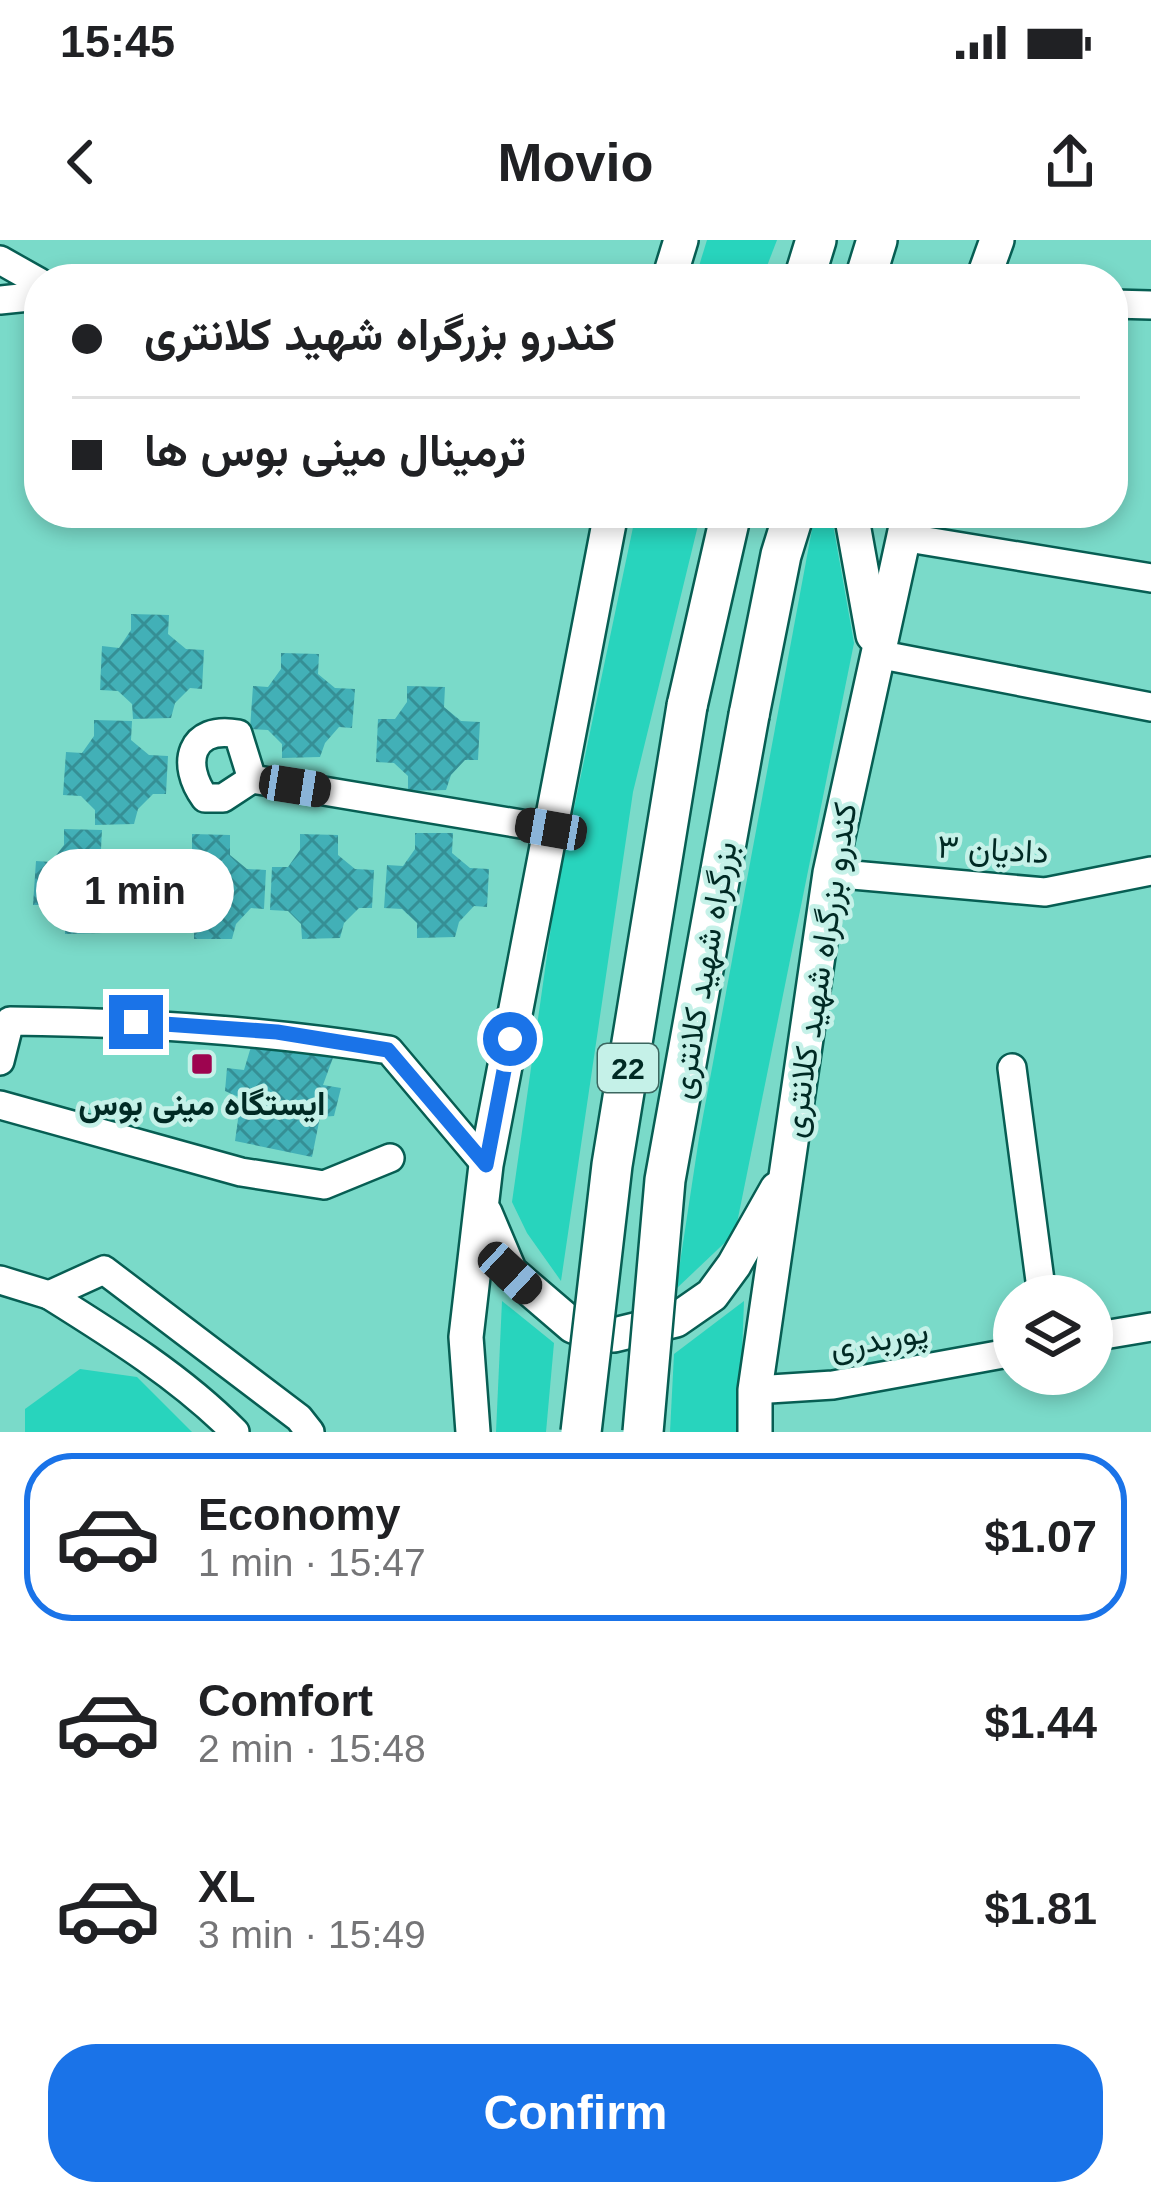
<!DOCTYPE html>
<meta charset="utf-8">
<style>
:root{--surface:#fff;--page:#f6f6f6;--text:#202124;--muted:#757577;--line:#e0e0e0;--accent:#1a73e8}
body{margin:0;font-family:Arial,Vazirmatn,sans-serif;background:var(--page);color:var(--text);height:100vh;display:flex;flex-direction:column;font-size:45px;white-space:nowrap}
*{box-sizing:border-box;margin:0}
p{font-size:39px;color:var(--muted)}
.icon{flex:none;width:66px;height:66px;fill:none;stroke:currentColor;stroke-width:2;stroke-linecap:round;stroke-linejoin:round}
.map{position:relative;height:1192px;overflow:hidden}
.side{display:flex;flex-direction:column;background:var(--surface);flex:1}
.side>*{flex:none}
.top-card{position:absolute;left:24px;top:24px;width:1104px;height:264px;border-radius:48px;box-shadow:0 6px 18px #0003;display:grid;align-content:center;height:264px;padding:0 48px;background:var(--surface)}
.buttons{position:absolute;left:993px;top:1035px;display:grid;gap:24px}
.buttons a{display:grid;place-items:center;width:120px;height:120px;border-radius:50%;background:var(--surface);box-shadow:0 6px 18px #0003;font-size:60px}
.end{position:absolute;width:54px;height:54px;margin:-27px;border:15px solid #1a73e8;background:#fff;box-shadow:0 0 0 6px #fff}
.from{border-radius:50%}
.bubble{position:absolute;height:84px;border-radius:42px;background:var(--surface);box-shadow:0 6px 18px #0003;font-size:39px;font-weight:700;line-height:84px;text-align:center}
.car{position:absolute;width:36px;height:72px;margin:-36px -18px;border-radius:15px;box-shadow:0 0 9px 3px #0007;background:linear-gradient(#222 24%,#8ab4d8 0 40%,#222 0 76%,#8ab4d8 0 86%,#222 0)}
.top-card b{display:flex;align-items:center;gap:42px;height:114px;font-size:45px}
.top-card b+b{border-top:3px solid var(--line)}
.top-card i{width:30px;height:30px;background:var(--text)}
ul{padding:21px 0 0;list-style:none}
li{display:flex;align-items:center;gap:36px;height:168px;margin:0 24px 18px;padding:0 24px;border:6px solid transparent;border-radius:48px}
li div{flex:1}
li b{display:block;font-size:45px}
li em{font-style:normal;font-weight:700}
li.selected{border-color:var(--accent)}
li>.icon{width:108px;height:108px;stroke-width:1.5}
.button{display:flex;gap:24px;margin-top:auto;padding:24px 48px}
.button a{flex:1;height:138px;border-radius:48px;background:var(--accent);color:#fff;font-size:48px;font-weight:700;line-height:138px;text-align:center}
.status{display:flex;justify-content:space-between;align-items:center;height:84px;padding:0 60px;background:var(--surface);direction:ltr}
.status svg{height:33px;fill:currentColor}
header{display:flex;justify-content:space-between;align-items:center;height:156px;padding:0 48px;background:var(--surface);font-size:54px;font-weight:700}
.map>svg:first-child{display:block}
.grass{fill:#28d4bd}
.building{fill:url(#building-cross-hatch)}
.lines{fill:none;stroke-linecap:round;stroke-linejoin:round}
.minor-casing{stroke:#075e53;stroke-width:32}
.major-casing{stroke:#075e53;stroke-width:38}
.highway-casing{stroke:#075e53;stroke-width:44}
.minor{stroke:#fff;stroke-width:27}
.major{stroke:#fff;stroke-width:33}
.highway{stroke:#fff;stroke-width:39}
.highway-bridge-casing{stroke:#075e53;stroke-width:44;stroke-linecap:butt}
.highway-bridge{stroke:#fff;stroke-width:39}
.route{stroke:#1a73e8;stroke-width:15}
.poi-dot{fill:#9d044f;stroke:#c5f1e8;stroke-width:4.5}
.labels{text-anchor:middle;dominant-baseline:central;stroke-width:9;stroke-linejoin:round;paint-order:stroke}
.shield{fill:#c5f1e8;stroke:#3b665f;stroke-width:3}
.shield-label{font-size:30px;font-weight:bold;fill:#002a24}
.street-label{font-size:33px;fill:#002a24;stroke:#c5f1e8}
.poi-label{font-size:33px;font-weight:bold;fill:#002a24;stroke:#c5f1e8}
</style>
<div class="status"><b>15:45</b><svg viewBox="0 0 49 12"><path d="M0 12V9h3v3zM5 12V6h3v6zM10 12V3h3v9zM15 12V0h3v12zM26 1h20v11H26zM47 4h2v5h-2z"/></svg></div>
<header><svg class="icon" aria-label="back" viewBox="0 0 24 24"><path d="M15 5l-7 7 7 7"/></svg>Movio<svg class="icon" aria-label="share" viewBox="0 0 24 24"><path d="M12 15V3M7 8l5-5 5 5M5 13v7h14v-7"/></svg></header>
<div class="map">
<svg width="1151" height="1192" viewBox="0 0 1151 1192">
<defs>
<pattern id="building-cross-hatch" width="8" height="8" patternUnits="userSpaceOnUse" patternTransform="scale(3)"><rect width="8" height="8" fill="#42b0b7"/><path d="M0 0l8 8M0 8l8-8" fill="none" stroke="#358f95"/></pattern>
</defs>
<rect width="100%" height="100%" fill="#7adac9"/>
<g class="grass">
<path d="M707 0H777L762 39H695Z"/>
<path d="M636 273H701L633 552 561 1041 527 993 512 962 555 659Z"/>
<path d="M815 273H831L854 403 735 993 676 1049 699 898Z"/>
<path d="M502 1061 554 1103 546 1192H496Z"/>
<path d="M744 1061 739 1192H670L674 1114Z"/>
<path d="M80 1129 137 1137 192 1192H25V1169Z"/>
</g>
<g class="building">
<path d="M131 374 169 375 168 394 186 409 204 410 202 449 190 448 175 463 171 478 133 479 132 464 118 451 100 450 102 406 119 408 131 390Z"/>
<path d="M281 413 319 414 318 434 335 448 355 449 352 488 339 487 325 503 320 517 282 518V504L268 490 250 489 253 446 268 447 281 429Z"/>
<path d="M407 446 445 447 444 467 461 481 480 482 478 520H465L451 535 446 550 408 551V536L394 523 376 522 378 479H395L407 462Z"/>
<path d="M94 480 132 481 131 500 149 515 168 516 166 554H153L138 569 134 584 95 585V570L81 556 63 555 66 512 82 513 94 496Z"/>
<path d="M64 589 102 590 101 609 118 624 138 625 135 663 122 662 108 678 103 693 65 694V679L51 665H33L36 621 51 622 64 605Z"/>
<path d="M415 593H453L452 613 470 628 489 629 487 667 474 666 459 682 455 697 417 698V683L402 669 384 668 387 625 403 626 415 609Z"/>
<path d="M192 594 230 595V615L247 629 266 630 264 669 251 668 236 684 232 699H194V685L180 671 162 670 164 627 180 628 192 610Z"/>
<path d="M300 594 338 595V615L355 629 374 630 372 668H359L344 683 340 698 302 699 301 684 288 671 270 670 272 627H288L300 610Z"/>
<path d="M253 800 334 815 323 845 341 848 334 876 320 877 312 917 235 901 241 858 225 851 227 828 244 830Z"/>
</g>
<g class="lines">
<g class="minor-casing">
<g id="minor">
<path d="M0 20 39 42"/>
<path d="M0 60 39 56"/>
<path d="M1113 64 1151 65"/>
<path d="M902 297 1151 338"/>
<path d="M877 414 1151 467"/>
<path d="M252 539 238 494C190 485 180 524 205 558H223L252 539 551 589"/>
<path d="M830 633 1045 652 1151 631"/>
<path d="M0 821 10 781C139 782 261 790 389 810L486 925"/>
<path d="M1012 828 1042 1056"/>
<path d="M0 865 241 932 324 945 390 918"/>
<path d="M0 1040 49 1055"/>
<path d="M1092 1097 1151 1087"/>
<path d="M755 1150 833 1145 1014 1112"/>
<path d="M235 1192C182 1138 113 1095 49 1055L104 1030 299 1178 310 1192"/>
</g>
</g>
<g class="major-casing">
<g id="major">
<path d="M669 39 681 0"/>
<path d="M983 39 997 0"/>
<path d="M851 273 873 395"/>
<path d="M485 973 510 1032 573 1086 595 1095H614L676 1080 712 1055 734 1025 777 949"/>
<path d="M473 1192 466 1097 486 925 611 273"/>
<path d="M755 1192V1150L830 633 909 273"/>
</g>
</g>
<g class="highway-casing">
<g id="highway">
<path d="M804 39 816 0"/>
<path d="M865 39 877 0"/>
<path d="M687 466 731 273"/>
<path d="M749 475 781 315 794 273"/>
</g>
</g>
<use href="#minor" class="minor"/>
<use href="#major" class="major"/>
<use href="#highway" class="highway"/>
<g class="highway-bridge-casing">
<g id="highway-bridge">
<path d="M581 1192 612 925 687 466"/>
<path d="M643 1192 665 940 749 475"/>
</g>
</g>
<use href="#highway-bridge" class="highway-bridge"/>
</g>
<g class="lines">
<path class="route" d="M136 782 277 792 388 810 486 925 510 799"/>
</g>
<rect class="poi-dot" x="190" y="812" width="24" height="24" rx="6"/>
<g class="labels">
<rect class="shield" x="598" y="804" width="60" height="48" rx="9"/>
<g class="shield-label">
<text x="628" y="828">22</text>
</g>
<g class="street-label">
<text transform="translate(993 609) rotate(3)">دادیان ۳</text>
<text transform="translate(703 730) rotate(-80)">بزرگراه شهید کلانتری</text>
<text transform="translate(819 730) rotate(-81)">کندرو بزرگراه شهید کلانتری</text>
<text transform="translate(879 1099) rotate(-10)">پوربدری</text>
</g>
<g class="poi-label">
<text x="202" y="863">ایستگاه مینی بوس</text>
</g>
</g>
</svg>
<div class="buttons">
<a><svg class="icon" aria-label="layers" viewBox="0 0 24 24"><path d="M12 4l9 5-9 5-9-5zM3 14l9 5 9-5"/></svg></a>
</div>
<i class="end from" style="left:510px;top:799px"></i>
<i class="end" style="left:136px;top:782px"></i>
<div class="bubble" style="left:36px;top:609px;width:198px">1 min</div>
<i class="car" style="left:295px;top:546px;rotate:99deg"></i>
<i class="car" style="left:551px;top:589px;rotate:280deg"></i>
<i class="car" style="left:510px;top:1033px;rotate:133deg"></i>
<div class="top-card">
<b><i class="from"></i>کندرو بزرگراه شهید کلانتری</b>
<b><i></i>ترمینال مینی بوس ها</b>
</div>
</div>
<section class="side">
<ul>
<li class="selected"><svg class="icon" aria-label="car" viewBox="0 0 24 24"><path d="M5 17H2v-5l4-1 3-4h7l3 4 3 1v5h-3M9 17h6M6 11h13"/><circle cx="7" cy="17" r="2"/><circle cx="17" cy="17" r="2"/></svg><div><b>Economy</b><p>1 min · 15:47</p></div><em>$1.07</em></li>
<li><svg class="icon" aria-label="car" viewBox="0 0 24 24"><path d="M5 17H2v-5l4-1 3-4h7l3 4 3 1v5h-3M9 17h6M6 11h13"/><circle cx="7" cy="17" r="2"/><circle cx="17" cy="17" r="2"/></svg><div><b>Comfort</b><p>2 min · 15:48</p></div><em>$1.44</em></li>
<li><svg class="icon" aria-label="car" viewBox="0 0 24 24"><path d="M5 17H2v-5l4-1 3-4h7l3 4 3 1v5h-3M9 17h6M6 11h13"/><circle cx="7" cy="17" r="2"/><circle cx="17" cy="17" r="2"/></svg><div><b>XL</b><p>3 min · 15:49</p></div><em>$1.81</em></li>
</ul>
<div class="button"><a>Confirm</a></div>
</section>
